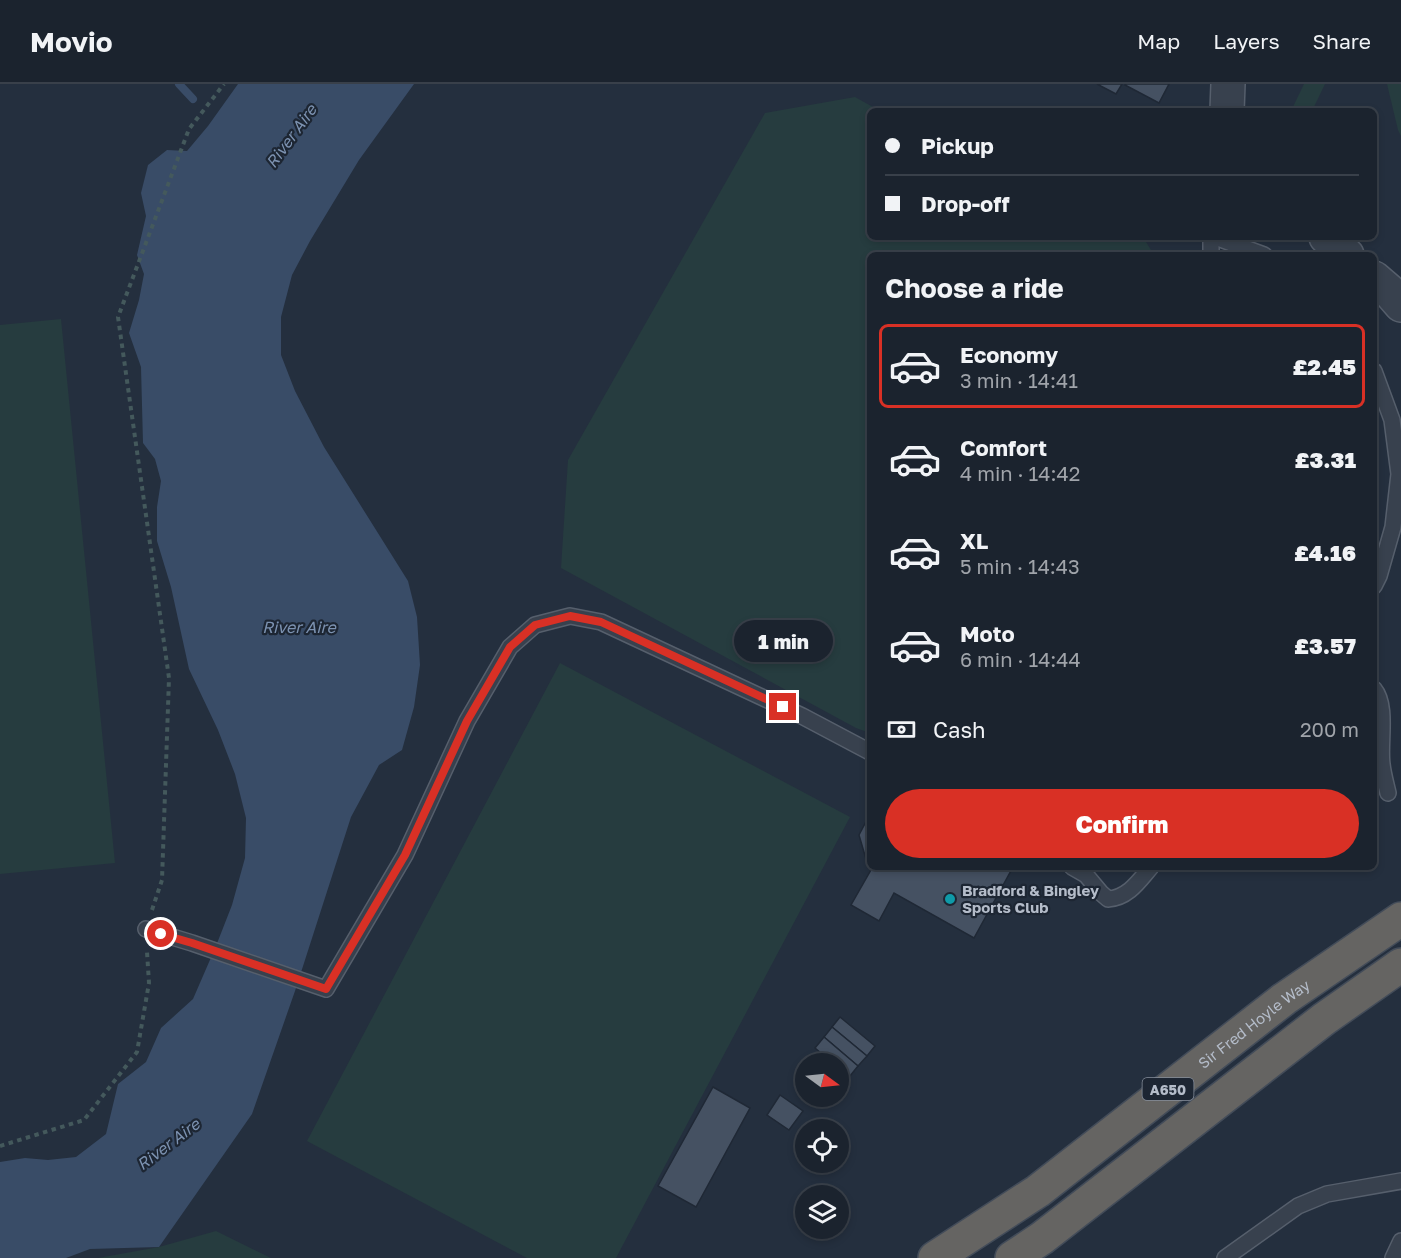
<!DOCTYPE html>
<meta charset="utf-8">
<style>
:root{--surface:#1b232e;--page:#282f3a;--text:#f1f3f6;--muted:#a0a4aa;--line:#39404a;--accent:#d93025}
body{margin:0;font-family:"Golos Text",sans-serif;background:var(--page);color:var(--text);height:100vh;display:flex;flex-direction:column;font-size:22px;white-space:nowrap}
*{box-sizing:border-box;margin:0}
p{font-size:20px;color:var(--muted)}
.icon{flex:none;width:33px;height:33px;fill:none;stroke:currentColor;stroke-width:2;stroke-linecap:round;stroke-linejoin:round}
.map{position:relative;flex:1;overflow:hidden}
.drawer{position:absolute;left:867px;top:168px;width:510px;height:618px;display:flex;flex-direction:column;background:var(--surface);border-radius:9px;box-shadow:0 3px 9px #0003,0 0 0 2px var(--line)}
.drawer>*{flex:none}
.banner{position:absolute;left:867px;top:24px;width:510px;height:132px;border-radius:9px;box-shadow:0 3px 9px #0003,0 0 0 2px var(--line);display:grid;align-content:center;height:132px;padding:0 18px;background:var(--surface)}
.needle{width:39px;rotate:105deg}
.controls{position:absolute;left:795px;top:969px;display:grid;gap:12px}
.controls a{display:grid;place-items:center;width:54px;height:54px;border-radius:50%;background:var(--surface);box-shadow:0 3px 9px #0003,0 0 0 2px var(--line);font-size:30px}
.end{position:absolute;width:27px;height:27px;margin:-14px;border:8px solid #d93025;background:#fff;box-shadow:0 0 0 3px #fff}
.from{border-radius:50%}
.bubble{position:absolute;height:42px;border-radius:21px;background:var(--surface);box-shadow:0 3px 9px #0003,0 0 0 2px var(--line);font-size:20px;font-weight:800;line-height:42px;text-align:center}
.banner b{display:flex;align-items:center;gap:21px;height:57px;font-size:22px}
.banner b+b{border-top:2px solid var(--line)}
.banner i{width:15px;height:15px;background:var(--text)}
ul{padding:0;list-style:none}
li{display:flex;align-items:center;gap:18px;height:84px;margin:0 12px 9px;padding:0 6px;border:3px solid transparent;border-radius:9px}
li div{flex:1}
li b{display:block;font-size:22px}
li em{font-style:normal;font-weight:800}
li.on{border-color:var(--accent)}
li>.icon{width:54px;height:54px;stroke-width:1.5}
h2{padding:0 18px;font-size:27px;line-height:72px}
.pay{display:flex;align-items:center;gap:15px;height:66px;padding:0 18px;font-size:22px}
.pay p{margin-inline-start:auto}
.cta{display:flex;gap:12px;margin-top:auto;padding:12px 18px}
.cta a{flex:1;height:69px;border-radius:36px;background:var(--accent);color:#fff;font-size:24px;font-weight:800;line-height:69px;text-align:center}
header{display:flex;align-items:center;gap:36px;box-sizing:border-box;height:84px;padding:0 30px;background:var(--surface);border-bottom:2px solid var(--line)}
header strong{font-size:28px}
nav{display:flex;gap:33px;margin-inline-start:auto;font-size:21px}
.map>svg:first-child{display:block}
.green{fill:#263c3f}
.water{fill:#394c67}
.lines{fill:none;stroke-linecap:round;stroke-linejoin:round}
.stream{stroke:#394c67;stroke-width:8}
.building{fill:#455162;stroke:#1f2835;stroke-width:1.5}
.service-casing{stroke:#565f6c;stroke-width:18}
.tertiary-casing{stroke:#565f6c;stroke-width:36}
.trunk-casing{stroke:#434c59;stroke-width:36}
.path{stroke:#44595c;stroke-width:4;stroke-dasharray:4.5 4.5;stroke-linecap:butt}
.service{stroke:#38414e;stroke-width:15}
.tertiary{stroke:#38414e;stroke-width:33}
.trunk{stroke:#656462;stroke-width:33}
.route{stroke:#d93025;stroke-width:8}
.culture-dot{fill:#0f9aa8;stroke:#1d2633;stroke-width:2}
.labels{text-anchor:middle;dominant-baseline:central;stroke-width:4.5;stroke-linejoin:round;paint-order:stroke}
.shield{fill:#1d2633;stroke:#878f9c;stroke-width:1.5}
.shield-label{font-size:14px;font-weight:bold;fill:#b4bcc9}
.poi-label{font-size:15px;font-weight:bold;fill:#b4bcc9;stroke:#1d2633;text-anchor:start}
.street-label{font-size:15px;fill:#b4bcc9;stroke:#1d2633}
.water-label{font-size:16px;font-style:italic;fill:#7c92b1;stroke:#1d2633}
</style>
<header>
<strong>Movio</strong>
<nav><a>Map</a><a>Layers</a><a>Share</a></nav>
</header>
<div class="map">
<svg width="1401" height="1174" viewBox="0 0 1401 1174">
<rect width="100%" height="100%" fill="#242f3e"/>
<g class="green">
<path d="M1304 0H1325L1312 27H1291Z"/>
<path d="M1387 0H1401V52L1398 46Z"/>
<path d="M855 13 880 27H870V153H1143L1154 171H870V649L856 644 561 484 568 376 765 29Z"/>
<path d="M61 235 115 779 0 790V241Z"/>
<path d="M560 579 850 733 616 1174H527L307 1057Z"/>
<path d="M216 1147 271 1174H98L159 1163Z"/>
</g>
<path class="water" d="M238 0H414L359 76 310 157 292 191 281 233V271L295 307 324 363 408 497 417 533 420 581 414 623 402 666 379 681 351 733 295 907 252 1030 159 1163 90 1165 66 1174H0V1078L25 1074 48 1076 76 1073 106 1050 118 1000 146 978 161 944 193 915 216 862 232 821 245 774 246 734 235 690 218 646 189 585 171 503 157 457V423L161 397 155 375 143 359 141 283 129 249 139 216 144 190 137 171 146 132 141 109 148 81 167 66 187 67 208 42Z"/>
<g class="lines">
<path class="stream" d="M179 0 193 15"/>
</g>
<g class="building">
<path d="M1097 0H1122L1116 10Z"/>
<path d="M1126 0H1169L1159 19 1125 1Z"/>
<path d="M870 730V783L868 782 859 751Z"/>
<path d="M870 783H1013L974 854 894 809 879 837 851 821 872 784Z"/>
<path d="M840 933 875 962 867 972 832 943Z"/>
<path d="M832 943 867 972 858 982 824 953Z"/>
<path d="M824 953 858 982 850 992 838 983V980H834L815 964Z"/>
<path d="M816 971 825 980H809Z"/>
<path d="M713 1003 750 1024 696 1123 658 1102Z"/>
<path d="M780 1011 803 1027 789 1046 767 1031Z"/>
</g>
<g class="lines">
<g class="service-casing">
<g id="service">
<path d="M1215 153 1264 171"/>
<path d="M1211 171V153"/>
<path d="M1374 287 1392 336 1399 390 1393 443 1379 492 1374 502"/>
<path d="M1374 605C1388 622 1379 659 1382 680 1383 690 1386 700 1388 709"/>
<path d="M1072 783 1086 791 1101 809 1108 815C1128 814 1139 797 1151 783"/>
<path d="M146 845 192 859 326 905 405 771 467 637 510 563 535 541 570 532 601 538 802 632 870 668"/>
<path d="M1225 1174 1298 1122 1327 1110 1401 1097"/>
<path d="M1393 1174 1401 1157"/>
</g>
</g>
<g class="tertiary-casing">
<g id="tertiary">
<path d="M1227 27 1228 0"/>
<path d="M1326 153 1347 171"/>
<path d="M1374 194 1388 206 1401 221"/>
</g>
</g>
<g class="trunk-casing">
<g id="trunk">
<path id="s1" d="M935 1174 1038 1107 1284 915 1401 835"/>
<path d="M1012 1174 1042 1154 1324 935 1401 881"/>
</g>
</g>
<g class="path">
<path d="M152 826 162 796 169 594 118 233 189 45 224 0"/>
<path d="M0 1062 84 1036 137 968 149 899 147 868"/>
</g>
<use href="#service" class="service"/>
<use href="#tertiary" class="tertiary"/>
<use href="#trunk" class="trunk"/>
</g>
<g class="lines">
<path class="route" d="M161 850 192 859 326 905 405 771 467 637 510 563 535 541 570 532 601 538 783 623"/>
</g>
<circle class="culture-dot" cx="950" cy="815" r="6"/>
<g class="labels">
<rect class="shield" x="1142.5" y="994" width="51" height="22" rx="4.5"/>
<g class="shield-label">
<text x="1168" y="1005">A650</text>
</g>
<g class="poi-label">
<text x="962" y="806">Bradford &amp; Bingley<tspan x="962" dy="17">Sports Club</tspan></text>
</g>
<g class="street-label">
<text stroke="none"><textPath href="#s1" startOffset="396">Sir Fred Hoyle Way</textPath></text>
</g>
<g class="water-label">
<text transform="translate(291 52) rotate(-54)">River Aire</text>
<text x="299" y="543">River Aire</text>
<text transform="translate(168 1060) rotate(-37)">River Aire</text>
</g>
</g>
</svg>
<div class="controls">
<a><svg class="needle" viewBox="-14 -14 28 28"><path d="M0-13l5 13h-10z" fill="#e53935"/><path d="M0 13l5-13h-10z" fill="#a0a4aa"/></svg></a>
<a><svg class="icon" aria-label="locate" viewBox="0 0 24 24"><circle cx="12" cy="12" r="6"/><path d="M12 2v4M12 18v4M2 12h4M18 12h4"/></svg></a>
<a><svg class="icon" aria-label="layers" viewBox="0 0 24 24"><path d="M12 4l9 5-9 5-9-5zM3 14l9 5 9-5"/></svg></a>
</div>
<i class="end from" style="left:161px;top:850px"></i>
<i class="end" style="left:783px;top:623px"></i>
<div class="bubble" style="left:734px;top:536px;width:99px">1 min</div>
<div class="banner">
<b><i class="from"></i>Pickup</b>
<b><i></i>Drop-off</b>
</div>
<section class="drawer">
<h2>Choose a ride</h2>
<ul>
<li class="on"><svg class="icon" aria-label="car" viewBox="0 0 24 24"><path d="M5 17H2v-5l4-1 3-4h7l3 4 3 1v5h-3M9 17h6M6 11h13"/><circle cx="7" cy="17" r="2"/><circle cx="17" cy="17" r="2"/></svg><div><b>Economy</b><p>3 min · 14:41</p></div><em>£2.45</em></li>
<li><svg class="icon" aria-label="car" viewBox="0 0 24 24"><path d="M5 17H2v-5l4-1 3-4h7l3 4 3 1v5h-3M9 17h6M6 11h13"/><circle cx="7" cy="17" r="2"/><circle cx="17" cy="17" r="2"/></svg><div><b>Comfort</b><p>4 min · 14:42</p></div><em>£3.31</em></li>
<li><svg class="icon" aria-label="car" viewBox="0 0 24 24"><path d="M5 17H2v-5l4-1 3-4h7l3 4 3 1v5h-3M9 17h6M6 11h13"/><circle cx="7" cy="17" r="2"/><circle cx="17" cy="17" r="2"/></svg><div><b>XL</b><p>5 min · 14:43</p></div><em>£4.16</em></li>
<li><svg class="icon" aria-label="car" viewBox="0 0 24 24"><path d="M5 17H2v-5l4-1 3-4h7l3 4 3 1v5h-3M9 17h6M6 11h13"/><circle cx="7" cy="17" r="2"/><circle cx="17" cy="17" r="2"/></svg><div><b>Moto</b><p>6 min · 14:44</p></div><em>£3.57</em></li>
</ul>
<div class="pay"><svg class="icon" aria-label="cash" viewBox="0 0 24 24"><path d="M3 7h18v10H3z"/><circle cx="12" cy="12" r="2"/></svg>Cash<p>200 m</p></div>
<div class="cta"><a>Confirm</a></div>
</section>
</div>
